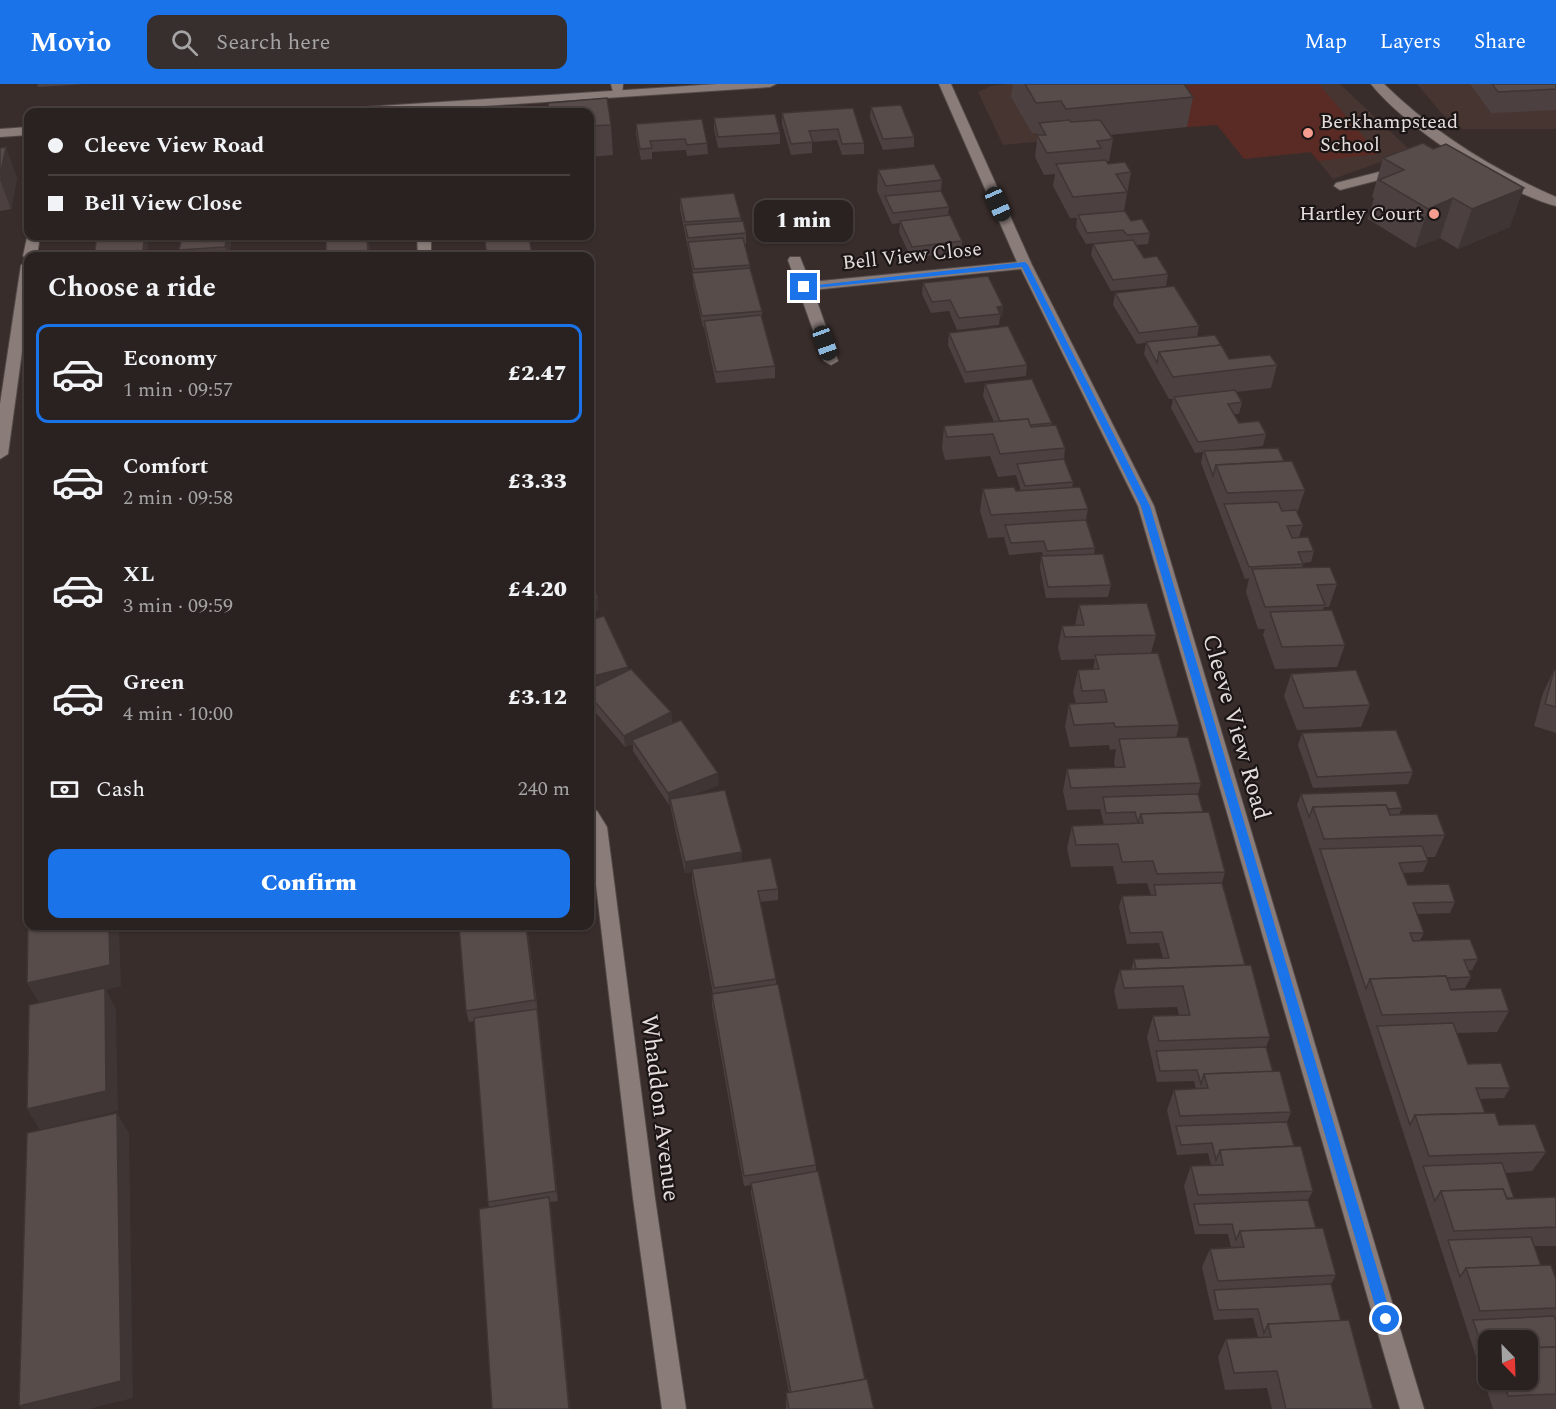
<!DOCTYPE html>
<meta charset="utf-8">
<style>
:root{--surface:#2a2220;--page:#362f2d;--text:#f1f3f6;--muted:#a5a4a5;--line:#463f3e;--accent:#1a73e8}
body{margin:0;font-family:Spectral,serif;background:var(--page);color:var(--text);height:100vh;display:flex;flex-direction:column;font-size:22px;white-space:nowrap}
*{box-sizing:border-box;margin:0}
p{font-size:20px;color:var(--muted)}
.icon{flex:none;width:33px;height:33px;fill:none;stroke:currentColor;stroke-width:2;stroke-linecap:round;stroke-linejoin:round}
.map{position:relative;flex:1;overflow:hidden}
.panel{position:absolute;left:24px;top:168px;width:570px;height:678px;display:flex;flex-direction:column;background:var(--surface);border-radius:12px;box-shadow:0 2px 4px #0004,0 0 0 2px var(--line)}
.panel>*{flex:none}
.banner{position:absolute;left:24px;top:24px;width:570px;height:132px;border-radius:12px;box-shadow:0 2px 4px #0004,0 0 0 2px var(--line);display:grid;align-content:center;height:132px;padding:0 24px;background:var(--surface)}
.needle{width:39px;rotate:157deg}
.controls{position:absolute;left:1478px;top:1246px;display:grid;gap:12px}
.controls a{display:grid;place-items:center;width:60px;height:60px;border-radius:12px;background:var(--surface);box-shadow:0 2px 4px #0004,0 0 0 2px var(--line);font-size:30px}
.end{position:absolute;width:27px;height:27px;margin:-14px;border:8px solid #1a73e8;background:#fff;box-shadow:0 0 0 3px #fff}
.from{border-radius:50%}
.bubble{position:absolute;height:42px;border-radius:12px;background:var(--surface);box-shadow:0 2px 4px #0004,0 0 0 2px var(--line);font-size:20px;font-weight:800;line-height:42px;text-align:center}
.car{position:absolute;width:18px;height:36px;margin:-18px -9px;border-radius:8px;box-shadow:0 0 4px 2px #0007;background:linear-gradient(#222 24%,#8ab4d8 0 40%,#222 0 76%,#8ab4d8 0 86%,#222 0)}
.banner b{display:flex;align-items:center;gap:21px;height:57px;font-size:22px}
.banner b+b{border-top:2px solid var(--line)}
.banner i{width:15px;height:15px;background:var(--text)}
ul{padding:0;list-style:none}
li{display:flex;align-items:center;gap:18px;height:99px;margin:0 12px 9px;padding:0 12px;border:3px solid transparent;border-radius:12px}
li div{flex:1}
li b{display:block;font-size:22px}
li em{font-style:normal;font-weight:800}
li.active{border-color:var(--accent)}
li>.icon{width:54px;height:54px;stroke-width:1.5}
h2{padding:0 24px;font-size:27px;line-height:72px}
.pay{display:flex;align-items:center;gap:15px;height:66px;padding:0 24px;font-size:22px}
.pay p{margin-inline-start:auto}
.primary-button{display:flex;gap:12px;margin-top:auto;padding:12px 24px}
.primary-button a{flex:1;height:69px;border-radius:12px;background:var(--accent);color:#fff;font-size:24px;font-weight:800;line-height:69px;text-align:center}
header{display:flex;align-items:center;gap:36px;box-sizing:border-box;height:84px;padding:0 30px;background:var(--accent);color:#fff}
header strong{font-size:28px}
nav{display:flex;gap:33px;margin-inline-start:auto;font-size:21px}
.search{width:420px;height:54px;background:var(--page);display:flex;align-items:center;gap:15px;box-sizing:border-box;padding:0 21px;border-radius:12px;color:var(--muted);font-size:22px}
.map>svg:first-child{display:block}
.built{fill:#473532}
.green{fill:#5a2b24}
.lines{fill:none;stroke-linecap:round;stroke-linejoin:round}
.service-casing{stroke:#524947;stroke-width:2}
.minor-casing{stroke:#524947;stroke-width:2}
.tertiary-casing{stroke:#524947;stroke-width:2}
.service{fill:#897c79;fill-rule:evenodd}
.minor{fill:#897c79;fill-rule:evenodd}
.tertiary{fill:#897c79;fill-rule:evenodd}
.wall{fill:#4c4140;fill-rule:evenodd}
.shaded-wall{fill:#3e3534}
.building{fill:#584c4a;stroke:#3e3534;stroke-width:1.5}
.route{fill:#1a73e8}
.poi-dot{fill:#f59d8e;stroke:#1b1615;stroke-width:2}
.labels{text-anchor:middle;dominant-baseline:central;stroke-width:4.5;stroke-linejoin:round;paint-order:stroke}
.far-poi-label{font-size:20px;fill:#e4dddb;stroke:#1b1615;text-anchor:start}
.far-street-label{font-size:20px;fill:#e4dddb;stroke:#1b1615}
.street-label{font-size:24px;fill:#e4dddb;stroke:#1b1615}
</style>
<header>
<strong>Movio</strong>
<div class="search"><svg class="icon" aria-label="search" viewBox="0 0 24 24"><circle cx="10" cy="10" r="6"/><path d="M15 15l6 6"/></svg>Search here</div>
<nav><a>Map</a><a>Layers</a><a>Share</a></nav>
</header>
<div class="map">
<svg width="1556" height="1325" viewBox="0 0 1556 1325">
<rect width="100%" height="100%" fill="#382d2b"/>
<g class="built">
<path d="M1007 0H1340L1411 67 1333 95 1311 68 1244 75 1217 40 1003 61 978 8 991 2Z"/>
<path d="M1417 0H1556V45H1463L1443 31Z"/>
</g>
<path class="green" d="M1208 0H1319L1378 70 1318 77 1311 68 1244 75 1217 41 1187 43 1160 4Z"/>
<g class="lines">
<g class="service-casing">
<path id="service" d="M1402 82 1408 86 1406 89 1340 106 1334 102 1336 99Z"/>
</g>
<g class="minor-casing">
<g id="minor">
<path d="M611 0H623L622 12H614Z"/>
<path d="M939 0H951L1032 181 1154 422 1424 1325H1400L1138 422 1021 185 813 206 838 277 831 281 824 277 788 176 790 173H800L810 198 1017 178Z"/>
<path d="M28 149V152H40L37 172H28V176L23 172Z"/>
<path d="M417 152H431V172H418Z"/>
<path d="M28 177V224L8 370 0 375V320L21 181Z"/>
<path d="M590 725 597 727 607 743 655 1114 686 1325H662L633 1114 590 750Z"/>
</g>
</g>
<g class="tertiary-casing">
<g id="tertiary">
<path d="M717 0H776L770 3 395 28H343L349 24Z"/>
<path d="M1371 0H1384C1434 49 1492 85 1556 113V122C1504 109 1404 42 1371 0Z"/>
<path d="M28 43V51L0 53V45Z"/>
</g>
</g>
<use href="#service" class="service"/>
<use href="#minor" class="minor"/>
<use href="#tertiary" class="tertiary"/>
</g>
<g class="wall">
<path d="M37 0H85L38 3Z"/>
<path d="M1013 0H1184L1193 13 1187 43 1110 51 1113 55 1109 77H1106L1108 80 1131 88 1124 127 1131 137 1150 149 1148 160 1137 161 1144 174 1168 190 1166 202 1111 207 1091 171 1093 160 1122 157 1086 160 1076 143 1077 134H1070L1053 102 1055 90 1044 91 1035 73 1038 49H1032L1011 13Z"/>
<path d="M1470 0H1556V26L1491 29Z"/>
<path d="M871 23 914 53V63L883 66 870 34Z"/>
<path d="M853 24 864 59V70L842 71 837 56 812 58V69L791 71 782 40V29Z"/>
<path d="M590 28 611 41 613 71 590 73Z"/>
<path d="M714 34 780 49V60L718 64 714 45Z"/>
<path d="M636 40 707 59 708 70 687 72 686 66 652 68V75L641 76 636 50Z"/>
<path d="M0 64 17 94 11 125 0 127Z"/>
<path d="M1383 74 1510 143 1458 165 1440 154 1415 164 1368 135 1374 114 1372 113Z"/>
<path d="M878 86 942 96 941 107 949 123 948 131 962 157 961 168 911 174 899 148 900 139 892 140 877 107Z"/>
<path d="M680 114 741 134V137L746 149V160H745L750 184 762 227V236L775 282V294L716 299 705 248 704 243H703L693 200V189L680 125Z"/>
<path d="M182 152H232L229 172H181L179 166Z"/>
<path d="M923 199 1003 222 1002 233H1000L999 241 957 246 949 227 931 229 922 210Z"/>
<path d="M1115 209 1199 242 1197 253 1229 275 1277 281 1271 304 1236 308 1242 318 1239 330H1234L1239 339 1266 350 1263 362 1218 367 1284 377 1305 406 1297 429 1303 441 1299 453H1292L1314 467 1311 478 1303 479 1302 484 1337 500 1329 523H1324L1323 526 1345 561 1337 583 1275 585 1263 551 1265 545H1258L1246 508 1249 494 1245 495 1201 379 1203 368 1195 369 1171 324 1173 315H1169L1144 270 1146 259 1137 260 1113 221Z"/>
<path d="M949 249 1027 281 1026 292 965 299 948 261Z"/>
<path d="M985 300 1052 339 1051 341 1065 364 1064 375 1073 398 1072 404 1088 425 1086 436 1095 464 1094 471 1111 501 1108 513 1046 514 1040 484 1041 472H1043L1042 468 1009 471 1004 453 988 454 980 427 983 405 1021 407 1016 391 998 393 990 372 945 376 942 364 944 342 994 338 983 312Z"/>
<path d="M1079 521 1156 551 1151 569 1179 641 1176 654 1201 699 1198 710 1203 728 1225 788 1222 799 1245 881 1270 953 1266 963 1273 988 1291 1028 1287 1038 1294 1062 1313 1107 1308 1116 1316 1144 1336 1191 1331 1200 1341 1237 1373 1325H1272L1267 1304 1225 1306 1218 1273 1226 1255 1258 1253 1253 1234 1214 1236 1202 1183 1210 1165 1231 1163 1228 1150H1195L1184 1102 1191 1082 1211 1081 1208 1069 1177 1071 1167 1026 1174 1006 1196 1005 1194 997 1157 998 1147 953 1153 932 1179 931 1177 923 1118 925 1114 907 1120 886H1131L1134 875 1163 874 1159 859 1127 860 1119 823 1122 812 1151 811 1147 799 1117 800 1113 782 1071 783 1067 764 1072 742 1104 741 1100 725 1067 726 1063 707 1067 685 1115 684 1114 678 1116 665 1110 666 1109 661 1070 663 1065 643 1069 620H1076L1073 608 1078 586 1093 585 1095 575 1061 576 1058 564 1062 542H1075Z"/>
<path d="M628 583V587L671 628 672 640 667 642 719 701 693 711 742 768V778L778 805V816L760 818 776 895V900L816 1081V1088L865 1296 874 1325H786V1309H789L751 1109V1101L744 1102 712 921V910H713L692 797V788L685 789 671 726 670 720 669 721 633 667V660L625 663 590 622V605Z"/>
<path d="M1554 586 1556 587V649L1534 642 1543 609Z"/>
<path d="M1291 590 1370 621 1361 643 1297 646 1284 612Z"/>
<path d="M1302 649 1413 688 1408 700 1313 704 1298 661Z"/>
<path d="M1301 710 1402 724 1399 731 1445 751 1435 773H1426L1428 777 1423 788 1403 789 1408 801 1455 818 1450 829 1417 830 1424 849 1420 856 1478 875 1472 886H1468L1471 893 1465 904 1450 905 1451 906 1509 927 1497 948 1456 949 1468 980 1510 1004 1504 1014 1480 1015 1485 1029 1499 1041 1546 1068 1532 1087 1505 1089 1513 1115 1556 1113V1162H1534L1541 1182 1556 1195V1325H1493L1297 721ZM1488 1257 1527 1296H1488Z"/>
<path d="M527 842 539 936 558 1117 550 1118 570 1325H492L489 1123 488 1118 474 937 469 938 466 927Z"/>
</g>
<g class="shaded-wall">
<path d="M6 63 17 94 11 125 0 96Z"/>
<path d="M1524 104 1510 143 1458 165 1472 125Z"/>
<path d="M1453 114 1440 154 1415 164 1428 125Z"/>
<path d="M145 152H149L147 172H142Z"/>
<path d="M227 152H232L229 172 225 163Z"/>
<path d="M367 152H369L370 172H368Z"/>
<path d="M1003 222 1002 233H1000V230L997 223Z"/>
<path d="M598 514 599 526 590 528V516Z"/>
<path d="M628 583 629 594 590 604V593Z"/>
<path d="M671 628 672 640 634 659 632 656 633 660 625 663 624 652Z"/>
<path d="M718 689 719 701 671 720 670 715V720L669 721 668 709Z"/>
<path d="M742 768V779L685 789V778Z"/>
<path d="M109 842H119L121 902 106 906 116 925 118 1027 40 1046 27 1025 40 920 27 899Z"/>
<path d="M526 842H527L537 927 535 916Z"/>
<path d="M537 925 539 936 558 1117 556 1107Z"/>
<path d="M117 1029 129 1049 133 1314 89 1325H22L19 1322Z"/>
<path d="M549 1113 551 1123 570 1325H569Z"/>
</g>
<g class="building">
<path d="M1025 0H1184L1193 13 1066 25 1061 17 1036 19Z"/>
<path d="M1492 0H1556V5L1498 8Z"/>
<path d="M607 14 611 41 590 42V28H549L548 19Z"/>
<path d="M524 21 525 28H459V26Z"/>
<path d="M901 21 914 53 883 55 871 23Z"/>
<path d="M853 24 864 59 842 60 838 45 809 47 813 58 791 60 782 29Z"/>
<path d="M775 30 780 49 718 53 714 34Z"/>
<path d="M702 35 707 59 687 61 685 55 650 57 652 64 640 65 636 40Z"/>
<path d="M1069 36 1071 38 1100 36 1113 55 1097 57 1101 64 1047 69 1037 51H1046L1039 39Z"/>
<path d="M1423 59 1433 65 1446 60 1524 104 1472 125 1453 114 1428 125 1379 96 1404 86 1383 74Z"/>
<path d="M6 63 0 92V64Z"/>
<path d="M1106 76 1108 80 1125 78 1131 88 1116 90 1127 108 1073 113 1056 80Z"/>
<path d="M934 80 942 96 886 102 878 86Z"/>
<path d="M941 107 949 123 893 129 885 112Z"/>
<path d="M734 109 741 134 685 138 680 114Z"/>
<path d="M1125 127 1131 137 1142 135 1150 149 1127 151 1123 146 1087 149 1078 131Z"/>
<path d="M950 131 962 157 912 163 900 137Z"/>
<path d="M743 137 746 149 688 154 685 141Z"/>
<path d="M97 152H145L142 172H94Z"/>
<path d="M182 152H227L225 163 179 166Z"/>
<path d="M326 152H367L368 172H326Z"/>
<path d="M484 152H529L532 172H487Z"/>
<path d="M743 154 750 181 694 185 688 158Z"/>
<path d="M1133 156 1144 174 1157 172 1168 190 1113 196 1093 160Z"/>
<path d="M750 184 762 227 702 232 692 189Z"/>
<path d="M988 192 1003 222 997 223 1000 230 959 234 950 216 932 218 923 199Z"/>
<path d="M1174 202 1199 242 1139 249 1115 209Z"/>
<path d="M761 231 775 282 716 288 704 237Z"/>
<path d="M1008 242 1027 281 966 288 949 249Z"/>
<path d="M1215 251 1227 271 1221 261 1159 268 1157 279 1146 258Z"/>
<path d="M1221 261 1229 275 1270 271 1277 281 1173 293 1159 268Z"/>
<path d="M1032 295 1052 339 1030 341 1028 335 1000 337 985 300Z"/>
<path d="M1235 306 1242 318 1228 320 1239 339 1259 337 1266 350 1198 358 1174 313Z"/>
<path d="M1028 335 1031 343 1056 341 1065 364 1000 370 993 350 947 353 944 342Z"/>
<path d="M1278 364 1284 377 1216 381 1213 392 1204 367Z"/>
<path d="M1064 375 1073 398 1025 402 1017 380Z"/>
<path d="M1292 377 1305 406 1227 409 1216 381Z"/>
<path d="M1014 403 1016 407 1080 403 1088 425 991 431 983 405Z"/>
<path d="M1278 418 1282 427 1296 426 1303 441 1287 442 1292 454 1308 453 1314 467 1298 468 1303 480 1249 483 1224 420Z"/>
<path d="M1086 436 1095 464 1047 467 1044 457 1011 459 1005 441Z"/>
<path d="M1103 470 1111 501 1048 503 1041 472Z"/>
<path d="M1330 483 1337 500 1317 501 1325 521 1265 523 1252 485Z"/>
<path d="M590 495 598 514 590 516Z"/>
<path d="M1147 519 1156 551 1065 553 1062 542 1084 541 1079 521Z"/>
<path d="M1332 526 1345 561 1282 563 1270 528Z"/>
<path d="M604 532 628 583 590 593V536Z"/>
<path d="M1158 569 1179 641 1115 643 1114 639 1074 641 1069 620 1107 618 1104 606 1082 607 1078 586 1099 585 1095 571Z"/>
<path d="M631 585 671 628 624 652 590 612V605Z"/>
<path d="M1356 586 1370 621 1304 624 1291 590Z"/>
<path d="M1554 586 1556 587V623L1545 620Z"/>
<path d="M681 636 718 689 668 709 632 656Z"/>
<path d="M1396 646 1413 688 1317 693 1302 649Z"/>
<path d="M1188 653 1201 699 1071 704 1067 685 1125 683 1119 655Z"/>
<path d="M725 706 742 768 685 778 670 715Z"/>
<path d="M1396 707 1402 724 1388 725 1386 721 1313 723 1309 733 1301 710Z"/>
<path d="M1198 710 1203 728 1141 730 1138 739 1135 728 1106 729 1103 713Z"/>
<path d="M1386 721 1390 731 1437 730 1445 751 1324 755 1313 723Z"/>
<path d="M1209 728 1225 788 1157 790 1153 777 1122 778 1118 760 1076 761 1072 742 1143 739 1141 730Z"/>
<path d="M1422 762 1428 777 1399 779 1408 801 1449 800 1455 818 1413 819 1424 849H1410L1413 857 1470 855 1478 875 1464 876 1471 893 1446 894V892L1370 895 1366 905 1320 765Z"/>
<path d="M771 774 778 805 758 807 776 895 714 904 692 785Z"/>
<path d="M1222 799 1245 881 1136 885 1134 875 1169 874 1162 848 1130 849 1122 812 1156 811 1154 801Z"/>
<path d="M28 840V842H109L110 881 27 899Z"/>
<path d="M459 842H526L535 916 466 927Z"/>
<path d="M1251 881 1270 953 1159 957 1153 932 1190 931 1183 902 1124 904 1120 886Z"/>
<path d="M1446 892 1451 906 1501 904 1509 927 1382 931 1370 895Z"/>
<path d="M778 900 816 1081 744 1092 712 910Z"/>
<path d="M105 904 106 1007 27 1025 29 921Z"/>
<path d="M537 925 556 1107 488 1118 474 934Z"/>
<path d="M1453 939 1468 980 1501 979 1510 1004H1476L1485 1029 1415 1031 1410 1041 1377 942Z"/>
<path d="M1266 963 1273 988 1204 990 1201 1000 1197 986 1160 987 1156 967Z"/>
<path d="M1280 987 1291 1028 1180 1032 1174 1006 1208 1004 1204 990Z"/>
<path d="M117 1029 121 1297 19 1322 27 1049Z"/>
<path d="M1495 1029 1499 1041 1535 1040 1546 1068 1429 1072 1415 1031Z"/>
<path d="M1287 1038 1294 1062 1220 1066 1216 1076 1212 1059 1181 1061 1176 1042Z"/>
<path d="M1301 1062 1313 1107 1198 1111 1191 1082 1223 1081 1220 1066Z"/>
<path d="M1502 1079 1514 1114H1507L1503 1105 1441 1107 1435 1117 1423 1082Z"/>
<path d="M818 1087 865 1295 791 1309 751 1099Z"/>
<path d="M1503 1105 1507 1115 1556 1113V1143L1454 1147 1441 1107Z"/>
<path d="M549 1113 569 1325H492L479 1125Z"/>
<path d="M1308 1116 1316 1144 1240 1147 1236 1156 1232 1140 1199 1141 1194 1120Z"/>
<path d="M1323 1144 1336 1191 1218 1197 1210 1165 1244 1163 1240 1147Z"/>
<path d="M1531 1153 1541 1182 1466 1184 1460 1193 1448 1156Z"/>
<path d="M1551 1181 1556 1195V1224L1480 1227 1466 1184Z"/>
<path d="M1331 1200 1341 1237 1268 1240 1264 1249 1258 1225 1218 1226 1214 1206Z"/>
<path d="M1554 1232 1556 1237V1263L1527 1264V1257H1488V1271L1486 1274 1473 1236Z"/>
<path d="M1349 1236 1373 1325H1286L1277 1287 1234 1289 1226 1255 1271 1253 1268 1240Z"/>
<path d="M1556 1263V1310L1508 1312 1503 1296H1527V1264Z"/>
<path d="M867 1295 874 1325H789L786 1309Z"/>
</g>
<path class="route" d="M1025 178 1028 181 1150 422 1392 1235 1390 1239 1386 1241 1381 1239 1379 1235 1141 422 1022 183 804 205 800 203Z"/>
<g class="poi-dot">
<circle cx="1308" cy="49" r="6"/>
<circle cx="1434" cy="130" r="6"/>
</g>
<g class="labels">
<g class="far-poi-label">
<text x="1320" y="38">Berkhampstead<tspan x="1320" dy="23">School</tspan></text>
<text x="1422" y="130" text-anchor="end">Hartley Court</text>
</g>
<g class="far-street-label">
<text transform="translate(912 172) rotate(-6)">Bell View Close</text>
</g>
<g class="street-label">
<text transform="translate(1236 643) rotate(74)">Cleeve View Road</text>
<text transform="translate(660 1024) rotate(83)">Whaddon Avenue</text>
</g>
</g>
</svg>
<div class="controls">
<a><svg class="needle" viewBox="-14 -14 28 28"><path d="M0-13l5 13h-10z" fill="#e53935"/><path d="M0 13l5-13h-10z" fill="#a5a4a5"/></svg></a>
</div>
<i class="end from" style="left:1386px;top:1235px"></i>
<i class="end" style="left:804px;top:203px"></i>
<div class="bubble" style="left:754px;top:116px;width:99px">1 min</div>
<i class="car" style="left:998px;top:120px;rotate:156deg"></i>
<i class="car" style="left:825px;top:259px;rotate:160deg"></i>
<div class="banner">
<b><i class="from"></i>Cleeve View Road</b>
<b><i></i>Bell View Close</b>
</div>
<section class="panel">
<h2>Choose a ride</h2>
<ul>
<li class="active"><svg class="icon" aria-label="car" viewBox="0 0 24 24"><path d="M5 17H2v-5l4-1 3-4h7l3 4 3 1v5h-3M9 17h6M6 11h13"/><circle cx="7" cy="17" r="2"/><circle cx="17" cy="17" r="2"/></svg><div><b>Economy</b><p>1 min · 09:57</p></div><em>£2.47</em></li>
<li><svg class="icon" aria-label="car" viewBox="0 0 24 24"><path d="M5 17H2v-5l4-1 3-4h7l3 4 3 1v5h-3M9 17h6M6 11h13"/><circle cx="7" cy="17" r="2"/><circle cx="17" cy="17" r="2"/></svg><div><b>Comfort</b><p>2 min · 09:58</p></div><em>£3.33</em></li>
<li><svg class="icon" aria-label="car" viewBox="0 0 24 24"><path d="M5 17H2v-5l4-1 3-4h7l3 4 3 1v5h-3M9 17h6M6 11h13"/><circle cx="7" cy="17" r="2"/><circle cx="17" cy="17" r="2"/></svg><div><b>XL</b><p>3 min · 09:59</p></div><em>£4.20</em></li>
<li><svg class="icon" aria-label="car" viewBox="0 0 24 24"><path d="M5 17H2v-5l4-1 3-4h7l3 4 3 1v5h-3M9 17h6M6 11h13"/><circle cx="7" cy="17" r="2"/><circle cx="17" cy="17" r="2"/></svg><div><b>Green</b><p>4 min · 10:00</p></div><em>£3.12</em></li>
</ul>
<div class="pay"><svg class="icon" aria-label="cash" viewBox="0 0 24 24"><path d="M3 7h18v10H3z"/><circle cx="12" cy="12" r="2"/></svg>Cash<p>240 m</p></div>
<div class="primary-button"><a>Confirm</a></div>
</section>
</div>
